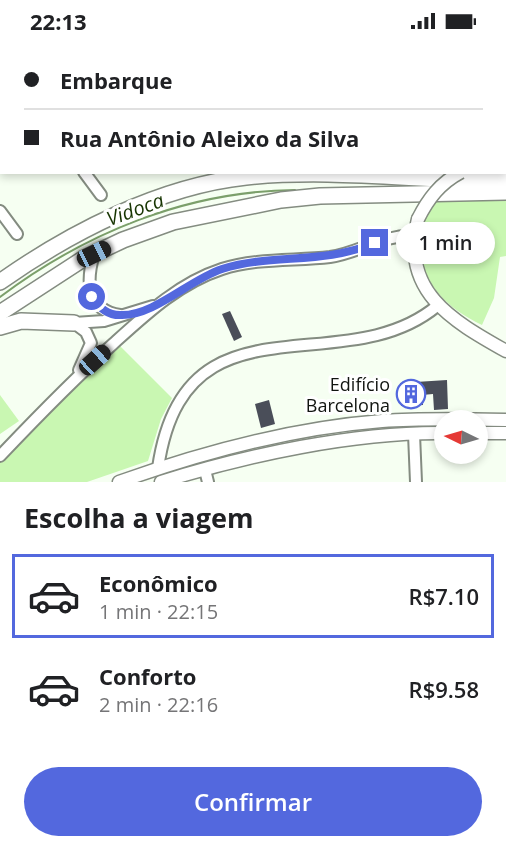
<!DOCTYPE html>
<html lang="pt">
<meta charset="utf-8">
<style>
:root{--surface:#fff;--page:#f6f6f6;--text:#202124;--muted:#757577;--line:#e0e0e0;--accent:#5368de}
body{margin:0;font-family:"Open Sans",sans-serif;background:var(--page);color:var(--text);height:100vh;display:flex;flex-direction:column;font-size:22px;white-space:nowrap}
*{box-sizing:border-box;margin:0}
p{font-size:20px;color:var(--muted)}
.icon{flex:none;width:33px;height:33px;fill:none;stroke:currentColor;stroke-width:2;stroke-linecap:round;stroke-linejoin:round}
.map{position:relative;height:440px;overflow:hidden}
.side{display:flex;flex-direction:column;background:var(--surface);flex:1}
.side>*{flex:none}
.banner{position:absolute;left:0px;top:0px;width:507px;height:132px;box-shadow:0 3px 9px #0003;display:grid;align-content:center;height:132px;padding:0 24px;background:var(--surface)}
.needle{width:39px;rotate:275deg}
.buttons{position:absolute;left:434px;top:368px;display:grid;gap:12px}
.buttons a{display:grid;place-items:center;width:54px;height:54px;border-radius:50%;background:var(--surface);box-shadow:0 3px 9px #0003;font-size:30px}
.end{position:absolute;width:27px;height:27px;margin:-14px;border:8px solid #5368de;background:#fff;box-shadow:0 0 0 3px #fff}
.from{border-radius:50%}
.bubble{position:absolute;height:42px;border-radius:21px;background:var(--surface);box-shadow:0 3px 9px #0003;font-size:20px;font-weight:600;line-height:42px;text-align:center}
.car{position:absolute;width:18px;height:36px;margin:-18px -9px;border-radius:8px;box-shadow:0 0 4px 2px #0007;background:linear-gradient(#222 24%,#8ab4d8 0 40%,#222 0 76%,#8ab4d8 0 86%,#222 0)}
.banner b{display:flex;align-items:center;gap:21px;height:57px;font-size:22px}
.banner b+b{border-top:2px solid var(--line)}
.banner i{width:15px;height:15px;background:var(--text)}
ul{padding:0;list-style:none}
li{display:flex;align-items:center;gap:18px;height:84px;margin:0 12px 9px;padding:0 12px;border:3px solid transparent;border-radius:0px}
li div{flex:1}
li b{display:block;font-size:22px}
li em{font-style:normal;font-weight:600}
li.active{border-color:var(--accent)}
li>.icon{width:54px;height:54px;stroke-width:1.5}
h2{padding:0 24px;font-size:27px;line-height:72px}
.primary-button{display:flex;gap:12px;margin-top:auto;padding:12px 24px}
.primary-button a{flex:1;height:69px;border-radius:36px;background:var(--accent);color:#fff;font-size:24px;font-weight:600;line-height:69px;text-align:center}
.status{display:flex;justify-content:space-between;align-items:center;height:42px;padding:0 30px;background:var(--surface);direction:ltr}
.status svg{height:16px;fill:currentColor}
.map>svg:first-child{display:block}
.green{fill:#c9f7b2}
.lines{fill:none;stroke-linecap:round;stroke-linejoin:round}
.stream{stroke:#7b9f6a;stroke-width:2}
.building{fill:#4a4e59}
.minor-casing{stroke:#848c81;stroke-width:14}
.major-casing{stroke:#848c81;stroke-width:15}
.highway-casing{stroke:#848c81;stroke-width:18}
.minor{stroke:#fff;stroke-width:10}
.major{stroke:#fff;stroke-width:12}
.highway{stroke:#fff;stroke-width:15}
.major-bridge-casing{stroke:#848c81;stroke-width:15;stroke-linecap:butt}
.major-bridge{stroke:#fff;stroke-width:12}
.route{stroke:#5368de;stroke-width:8}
.labels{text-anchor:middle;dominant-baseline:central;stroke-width:6;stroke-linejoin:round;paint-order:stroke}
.poi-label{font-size:18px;fill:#111410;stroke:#fff;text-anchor:end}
.water-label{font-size:20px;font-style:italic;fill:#163400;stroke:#fff}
</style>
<div class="status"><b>22:13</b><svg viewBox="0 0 49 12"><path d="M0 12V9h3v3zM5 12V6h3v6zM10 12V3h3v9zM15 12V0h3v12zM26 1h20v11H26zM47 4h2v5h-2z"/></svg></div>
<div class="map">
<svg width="506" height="440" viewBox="0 0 506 440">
<rect width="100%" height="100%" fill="#f6fff2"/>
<g class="green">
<path d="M433 157 506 158V214L500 215 494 256 482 283C427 257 404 214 433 157Z"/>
<path d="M119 303 172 356 161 377 148 419 87 440H0V420Z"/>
<path d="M0 353 19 379 0 392Z"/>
</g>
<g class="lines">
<path class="stream" d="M0 255C85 191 187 149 295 148"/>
</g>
<g class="building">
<path d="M230 269 242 295 234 299 222 272Z"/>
<path d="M447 338 448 367 434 368 433 352 422 353 423 363 401 364 400 341Z"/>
<path d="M269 358 275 382 261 386 255 362Z"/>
</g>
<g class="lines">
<g class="minor-casing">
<g id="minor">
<path d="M283 0V2"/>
<path d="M29 2 31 0"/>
<path d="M158 2 159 0"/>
<path d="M0 20 2 19"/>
<path d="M0 114H2"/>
<path d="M84 130 101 153"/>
<path d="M0 169 17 192"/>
<path d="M94 212C86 239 86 268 120 273"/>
<path d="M74 281 104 279 153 264"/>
<path d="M74 281 86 290 91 301 79 328"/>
<path d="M414 392 416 440"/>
<path d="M0 414C37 375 74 337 113 302 146 272 179 241 222 227 256 216 295 219 330 215 359 211 384 192 414 194"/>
<path d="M158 426C184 245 342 343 437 264"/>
<path d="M205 428 208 440"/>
</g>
</g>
<g class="major-casing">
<g id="major">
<path d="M418 177C400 249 451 278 506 309"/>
<path d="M477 391H506"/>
<path d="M119 440C203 410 292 386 382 379 423 376 465 377 506 378"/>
<path d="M161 440C247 413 354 390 444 391"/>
</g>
</g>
<g class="highway-casing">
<g id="highway">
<path d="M0 240C69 191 160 144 246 135 333 126 419 139 506 139"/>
<path d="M0 271 83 217 123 198 173 180 281 158 320 154 506 150"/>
<path d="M0 285 21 279 74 281"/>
</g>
</g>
<use href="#minor" class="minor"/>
<use href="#major" class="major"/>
<use href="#highway" class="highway"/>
<g class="major-bridge-casing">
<path id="major-bridge" d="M418 177C428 157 440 141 461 130"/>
</g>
<use href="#major-bridge" class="major-bridge"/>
</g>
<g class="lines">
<path class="route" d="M92 255C99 266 109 274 122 273 155 273 189 238 222 227 273 211 322 223 375 201"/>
</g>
<defs>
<g id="building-ring" transform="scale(1.5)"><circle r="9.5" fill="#fff" stroke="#5368de" stroke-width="1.5"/><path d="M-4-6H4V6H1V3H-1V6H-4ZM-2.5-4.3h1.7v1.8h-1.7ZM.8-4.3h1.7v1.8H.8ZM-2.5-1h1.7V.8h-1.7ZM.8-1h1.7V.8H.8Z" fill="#5368de"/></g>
</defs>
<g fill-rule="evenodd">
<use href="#building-ring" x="411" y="352"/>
</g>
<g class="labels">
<g class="poi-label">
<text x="390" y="342">Edifício<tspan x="390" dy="21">Barcelona</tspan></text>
</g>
<g class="water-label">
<text transform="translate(135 167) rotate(-20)">Vidoca</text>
</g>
</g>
</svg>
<div class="buttons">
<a><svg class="needle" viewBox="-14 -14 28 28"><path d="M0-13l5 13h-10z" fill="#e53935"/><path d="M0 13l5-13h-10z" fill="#757577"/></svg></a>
</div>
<i class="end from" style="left:92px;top:255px"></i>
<i class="end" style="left:375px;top:201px"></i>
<div class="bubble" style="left:396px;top:180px;width:99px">1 min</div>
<i class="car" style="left:94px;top:212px;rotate:64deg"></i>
<i class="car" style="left:95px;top:318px;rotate:48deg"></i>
<div class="banner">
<b><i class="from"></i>Embarque</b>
<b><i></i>Rua Antônio Aleixo da Silva</b>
</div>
</div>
<section class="side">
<h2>Escolha a viagem</h2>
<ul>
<li class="active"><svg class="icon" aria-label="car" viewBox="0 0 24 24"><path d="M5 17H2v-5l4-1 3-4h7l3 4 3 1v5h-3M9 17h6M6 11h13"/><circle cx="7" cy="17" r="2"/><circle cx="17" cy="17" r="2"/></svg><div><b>Econômico</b><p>1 min · 22:15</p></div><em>R$7.10</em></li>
<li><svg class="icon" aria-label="car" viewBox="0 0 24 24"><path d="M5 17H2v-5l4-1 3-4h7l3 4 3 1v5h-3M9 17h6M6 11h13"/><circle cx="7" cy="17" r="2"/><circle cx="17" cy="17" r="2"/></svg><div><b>Conforto</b><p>2 min · 22:16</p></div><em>R$9.58</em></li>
</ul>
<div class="primary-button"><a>Confirmar</a></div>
</section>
